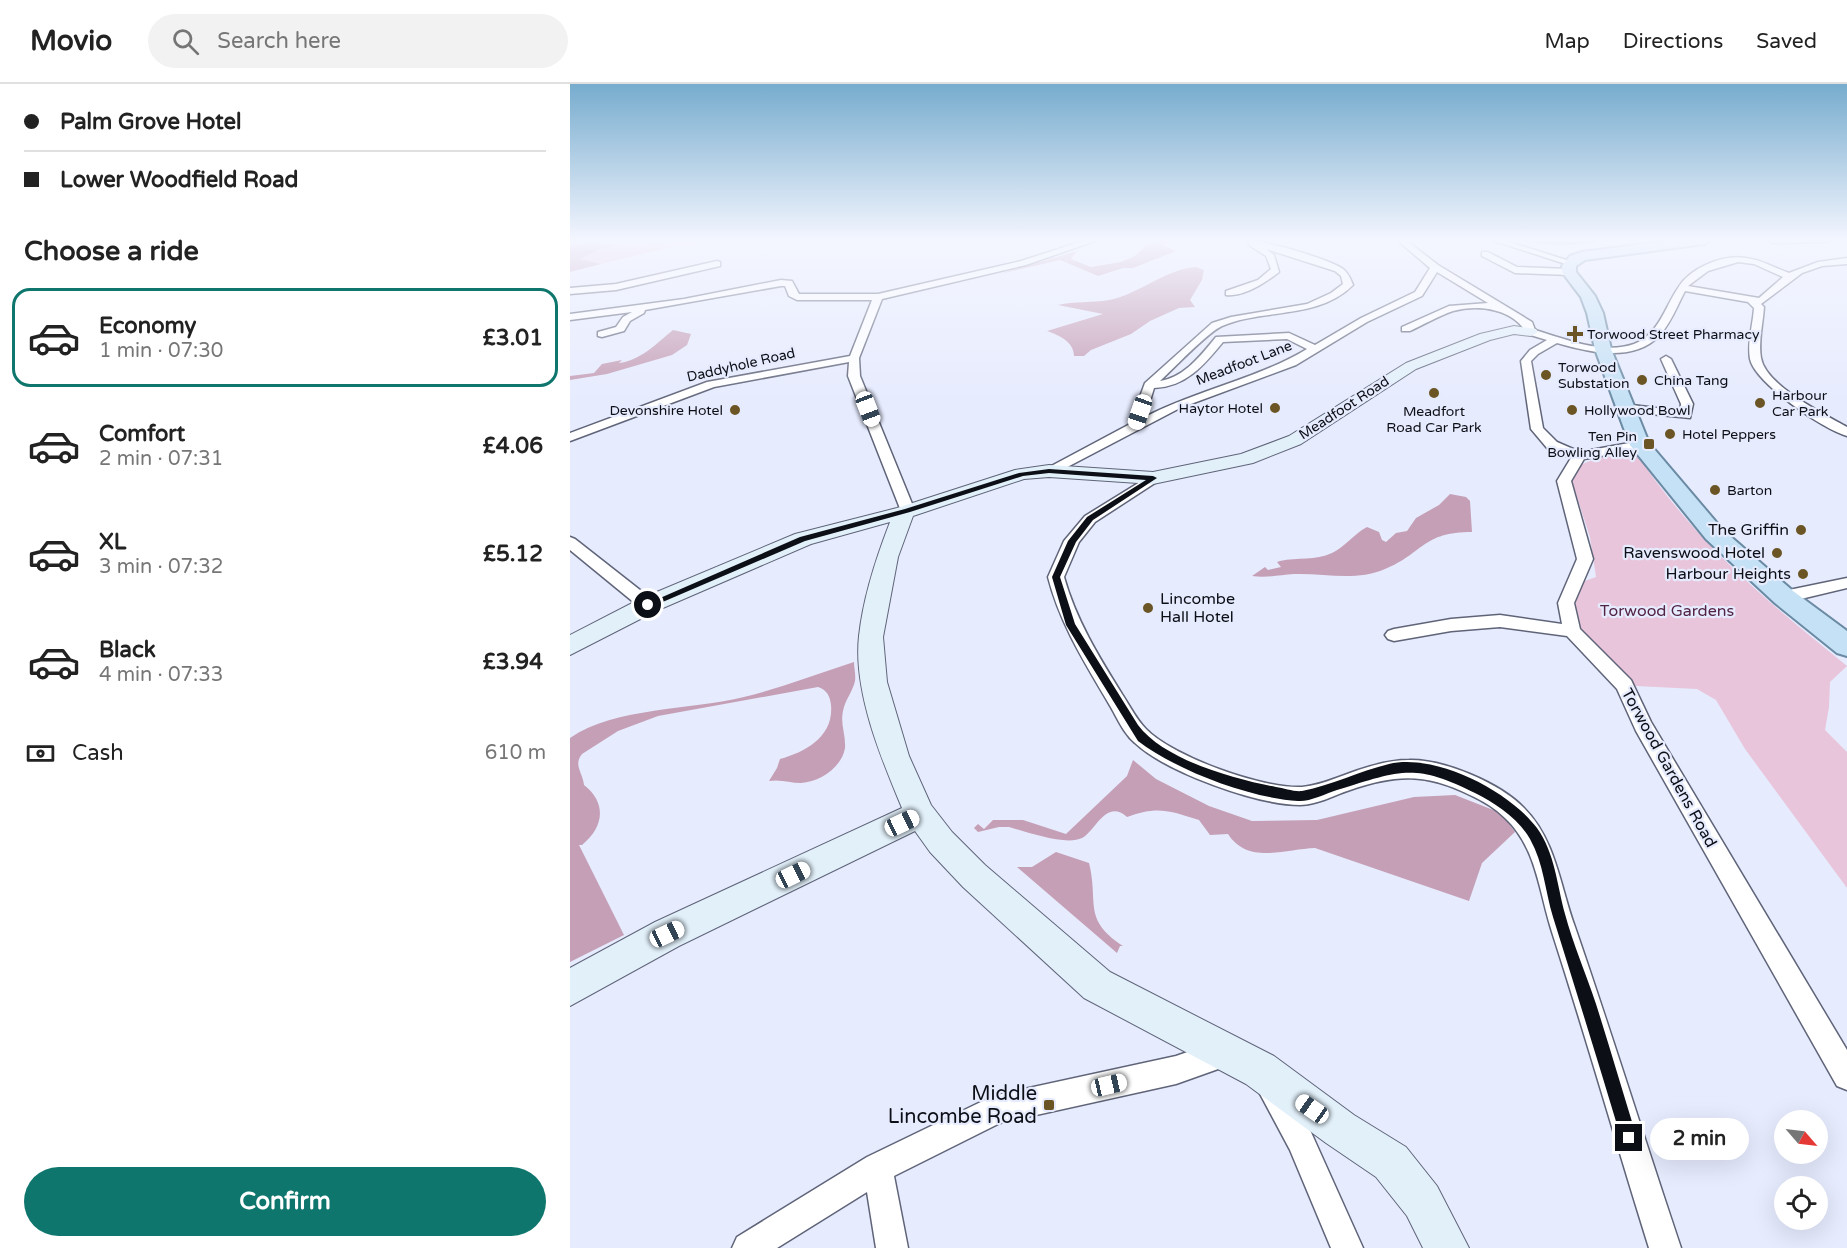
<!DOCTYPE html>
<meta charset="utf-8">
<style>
:root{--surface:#fff;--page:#f2f2f2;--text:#222;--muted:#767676;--line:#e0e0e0;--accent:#0f766e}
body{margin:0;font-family:"Varela Round",sans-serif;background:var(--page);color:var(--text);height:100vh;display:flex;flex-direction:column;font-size:22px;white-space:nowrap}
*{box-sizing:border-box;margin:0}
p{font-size:20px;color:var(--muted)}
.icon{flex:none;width:33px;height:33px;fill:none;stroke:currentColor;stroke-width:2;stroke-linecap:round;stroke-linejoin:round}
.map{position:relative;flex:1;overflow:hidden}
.sheet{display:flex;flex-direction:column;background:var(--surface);width:570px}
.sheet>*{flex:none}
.hud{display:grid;align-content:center;height:132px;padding:0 24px;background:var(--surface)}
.needle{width:39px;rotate:118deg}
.fabs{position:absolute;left:1204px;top:1026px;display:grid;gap:12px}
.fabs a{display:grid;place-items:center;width:54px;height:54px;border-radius:50%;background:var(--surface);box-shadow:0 6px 24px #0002;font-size:30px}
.end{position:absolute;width:27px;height:27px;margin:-14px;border:8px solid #0d0f17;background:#fff;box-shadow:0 0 0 3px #fff}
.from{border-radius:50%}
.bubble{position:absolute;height:42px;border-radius:21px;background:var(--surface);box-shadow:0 6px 24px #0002;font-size:20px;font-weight:700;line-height:42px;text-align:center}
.car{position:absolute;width:18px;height:36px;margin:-18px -9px;border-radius:8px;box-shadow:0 0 4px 2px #0007;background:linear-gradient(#fff 24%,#345 0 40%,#fff 0 76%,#345 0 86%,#fff 0)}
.hud b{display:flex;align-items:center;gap:21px;height:57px;font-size:22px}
.hud b+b{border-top:2px solid var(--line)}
.hud i{width:15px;height:15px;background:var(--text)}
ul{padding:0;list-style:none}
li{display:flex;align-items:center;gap:18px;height:99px;margin:0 12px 9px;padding:0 12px;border:3px solid transparent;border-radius:18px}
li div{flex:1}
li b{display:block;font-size:22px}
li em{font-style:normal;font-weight:700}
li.current{border-color:var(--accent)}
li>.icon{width:54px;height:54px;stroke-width:1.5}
h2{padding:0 24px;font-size:27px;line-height:72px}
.pay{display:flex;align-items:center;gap:15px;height:66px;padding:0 24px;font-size:22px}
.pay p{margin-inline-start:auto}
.action{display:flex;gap:12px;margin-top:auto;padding:12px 24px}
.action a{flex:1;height:69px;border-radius:36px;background:var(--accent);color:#fff;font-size:24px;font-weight:700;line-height:69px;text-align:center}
header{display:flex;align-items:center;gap:36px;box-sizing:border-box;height:84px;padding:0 30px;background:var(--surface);border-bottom:2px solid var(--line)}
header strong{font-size:28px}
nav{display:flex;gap:33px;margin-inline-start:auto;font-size:21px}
.search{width:420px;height:54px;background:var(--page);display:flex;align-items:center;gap:15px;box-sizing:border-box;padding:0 21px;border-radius:33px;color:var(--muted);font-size:22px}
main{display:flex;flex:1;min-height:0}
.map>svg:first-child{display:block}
.green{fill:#e8c5da}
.forest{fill:#c59fb6}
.water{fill:#6fa1a8}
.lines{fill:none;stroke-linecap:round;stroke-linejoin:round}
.street-casing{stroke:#5f6479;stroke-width:3}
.secondary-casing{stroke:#5f6479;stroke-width:2}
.primary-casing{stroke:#6b8aa3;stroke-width:4}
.street{fill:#fff;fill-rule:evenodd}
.secondary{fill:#e2f0fa;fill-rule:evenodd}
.primary{fill:#c5e1f5;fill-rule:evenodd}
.route{fill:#0d0f17}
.poi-dot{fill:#6c5525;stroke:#e6ebfe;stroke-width:2}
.labels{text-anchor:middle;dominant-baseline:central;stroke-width:4.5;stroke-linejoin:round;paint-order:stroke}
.far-poi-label{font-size:14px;fill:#0d0f17;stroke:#e6ebfe;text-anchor:start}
.far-street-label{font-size:14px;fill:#0d0f17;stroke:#e6ebfe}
.poi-label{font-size:16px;fill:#0d0f17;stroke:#e6ebfe;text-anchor:end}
.park-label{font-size:16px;fill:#532344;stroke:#e6ebfe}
.street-label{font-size:16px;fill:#0d0f17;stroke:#e6ebfe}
.near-poi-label{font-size:20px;fill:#0d0f17;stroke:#e6ebfe;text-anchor:end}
</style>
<header>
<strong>Movio</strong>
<div class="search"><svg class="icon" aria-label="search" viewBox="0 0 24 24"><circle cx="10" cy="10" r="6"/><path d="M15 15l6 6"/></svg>Search here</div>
<nav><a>Map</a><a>Directions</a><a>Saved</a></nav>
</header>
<main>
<section class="sheet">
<div class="hud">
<b><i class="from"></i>Palm Grove Hotel</b>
<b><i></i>Lower Woodfield Road</b>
</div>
<h2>Choose a ride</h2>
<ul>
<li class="current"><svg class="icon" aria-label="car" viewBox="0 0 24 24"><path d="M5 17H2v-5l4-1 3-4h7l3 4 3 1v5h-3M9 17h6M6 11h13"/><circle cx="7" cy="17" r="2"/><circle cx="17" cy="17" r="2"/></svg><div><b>Economy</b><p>1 min · 07:30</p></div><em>£3.01</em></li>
<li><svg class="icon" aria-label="car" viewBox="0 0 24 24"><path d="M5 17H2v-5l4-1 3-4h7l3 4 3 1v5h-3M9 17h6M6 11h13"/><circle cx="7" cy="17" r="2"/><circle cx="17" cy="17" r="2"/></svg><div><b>Comfort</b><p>2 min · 07:31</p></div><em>£4.06</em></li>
<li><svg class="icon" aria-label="car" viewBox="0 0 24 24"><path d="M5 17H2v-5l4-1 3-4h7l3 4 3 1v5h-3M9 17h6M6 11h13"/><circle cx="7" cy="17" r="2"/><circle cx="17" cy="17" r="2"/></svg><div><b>XL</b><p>3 min · 07:32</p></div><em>£5.12</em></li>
<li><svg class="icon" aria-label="car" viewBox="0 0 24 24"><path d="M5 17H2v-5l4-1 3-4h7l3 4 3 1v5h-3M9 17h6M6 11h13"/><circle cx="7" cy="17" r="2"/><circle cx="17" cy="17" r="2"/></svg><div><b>Black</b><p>4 min · 07:33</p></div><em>£3.94</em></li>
</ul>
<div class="pay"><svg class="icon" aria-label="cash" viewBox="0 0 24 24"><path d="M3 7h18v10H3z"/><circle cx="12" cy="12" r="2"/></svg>Cash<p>610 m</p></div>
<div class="action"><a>Confirm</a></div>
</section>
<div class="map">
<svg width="1277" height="1164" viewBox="0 0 1277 1164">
<rect width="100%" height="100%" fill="#e6ebfe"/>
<g class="green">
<path d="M161 156C144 159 126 163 110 161L31 180 10 176C34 151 126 156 161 156Z"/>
<path d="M1066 369C1125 458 1195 516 1277 582L1260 598 1259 623 1255 646 1277 668V804L1175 665 1146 616 1127 605 1066 602 1042 580 1008 543 1004 515 1012 498 1026 493 1020 453 1002 398 1010 381 1030 373Z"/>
</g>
<g class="forest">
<path d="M593 156H603L593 161 606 167 563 184H553L528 192 490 176 430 190 507 167 501 175 521 183 551 178 565 172 575 162Z"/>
<path d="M24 159 52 161 29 165 10 175 31 180 0 188V161Z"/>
<path d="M626 183 634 186 632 196 620 216 625 223 609 224 580 237 561 250 521 266 514 272H504C504 258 489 251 477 247L533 230 488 221C505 217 522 219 539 216 570 210 595 185 626 183Z"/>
<path d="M103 246 121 250 117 261 102 271 37 290 0 296V292L24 289 32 280 52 276 49 279C70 277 87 259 103 246Z"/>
<path d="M880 410 896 413 900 417 902 448C852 448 854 469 815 485 784 498 756 489 724 490 709 491 697 494 682 492L695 483 698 486 711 483 707 478 710 477C728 473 745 477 762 469 776 462 784 450 797 443L809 448 812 456 816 458 826 449 837 447 846 434 869 421Z"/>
<path d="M284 578C284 584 286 591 285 597 283 607 275 616 273 627 270 640 276 651 275 664 272 683 250 698 231 699 220 699 211 695 199 697L207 684 210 675C236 668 264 652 261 621 260 612 257 606 248 603L88 632 48 647 12 670C3 681 13 689 14 701 37 719 34 743 12 761H9L54 851 0 878V654C45 623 122 626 174 613 211 604 247 590 284 578Z"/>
<path d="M563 676 586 695 639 722 682 737 747 736 844 713 885 711 931 729 945 748 912 779 899 817 745 764C715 765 678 781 658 750L640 751 629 736C598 726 587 722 557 733 536 714 525 748 512 754 496 762 457 748 439 743H429L408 748 404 744 408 740 414 745 423 736H453L496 750 557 692Z"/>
<path d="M486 768 519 779C529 819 512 835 553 862H550L547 869 447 783H462Z"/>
</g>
<path class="water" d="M948 156H1039C1005 162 981 164 948 156Z"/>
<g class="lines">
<g class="street-casing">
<g id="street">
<path d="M516 156H528L456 181 312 215 289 274 290 292 345 427 343 430 338 431 331 427 278 292 279 278 144 303 0 357V349L137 298 280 272 302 216H227L219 212 215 202H211L75 226 74 229 60 237 54 247 32 253 28 252V248L46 243 53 233 62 228 0 236V230L114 215 211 196 222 197 229 210H308L451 177Z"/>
<path d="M827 156H836L868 181 962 238 965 246C995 255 1033 271 1064 260 1089 250 1095 223 1108 204 1120 184 1153 170 1176 174 1192 176 1205 184 1219 189L1248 178 1277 174V180L1252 182 1232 189 1191 220 1194 223C1193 240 1188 257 1191 274 1196 302 1254 330 1277 343V352C1254 346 1185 299 1180 275 1177 258 1183 241 1184 224L1178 218 1115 207C1107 222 1101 239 1089 252 1063 279 1018 268 987 259L968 270 961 277 973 344 987 358 1010 368 1070 357 1076 361 1070 365 1014 375 1001 397 1023 475 1004 519 1010 545 1061 596 1081 638 1277 966V1006L1267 1002 1066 647 1047 605 997 552 930 543 881 547 824 557 818 555 815 551 818 547 824 545 881 535 930 531 992 540 988 519 1007 475 987 397 1001 374 977 364 961 345 951 277 960 266 977 256 957 250C944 225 909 220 883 227 868 232 853 241 840 247H832V243L879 222 918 219 867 188 852 212 797 238 726 281 610 324 484 390 479 391 472 387 560 340 575 299 642 239 661 233 737 220 761 209 773 200 771 192 765 187 696 165 704 171 709 188C695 199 674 213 656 211V207L688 196 701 185 696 172 679 161V157C695 156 761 176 773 185 779 190 780 194 783 201 748 236 694 224 652 242 638 248 603 285 590 297 615 293 631 271 646 253L719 249 745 261 791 234 845 208 860 184ZM1168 178 1184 180 1213 193 1189 214 1118 202 1138 187ZM717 255 737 265C687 295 627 306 575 333L584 304C616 303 634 281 653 258Z"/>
<path d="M921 156H933L1006 179 999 181Z"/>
<path d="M1199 156H1260L1256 158 1202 159Z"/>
<path d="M912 168H918L947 183 999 185 1003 188 999 191 945 189 912 172Z"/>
<path d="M147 177 150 178V182L46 206 0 210V204L46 200Z"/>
<path d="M1096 272 1101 275 1123 320 1120 334 1050 327 1048 324 1054 320 1110 327 1111 320 1091 275Z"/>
<path d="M583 390 588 391 590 394 588 397 525 438 509 458 494 493C506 536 529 573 552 610 560 622 566 635 576 645 603 673 693 705 732 703 754 701 776 689 798 683 811 679 825 676 839 676 873 675 930 699 954 724 986 756 990 802 1005 843 1042 950 1075 1057 1111 1164H1079C1046 1059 1016 953 982 848 969 808 967 764 935 734 925 724 913 717 900 711 856 689 826 690 780 706 764 711 747 721 730 721 687 721 596 688 565 659 553 649 547 633 539 620 515 579 490 540 478 493L494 457 515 432Z"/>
<path d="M0 453 5 455 84 517 86 521 84 525H72L0 466Z"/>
<path d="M1277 494V504L1214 519 1208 517 1206 513 1208 509 1214 507Z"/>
<path d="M655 955 665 959 669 969 665 979 606 1000 430 1039 324 1092 338 1164H306L297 1108 207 1164H162L167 1153 297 1073 417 1015 427 1011 606 972Z"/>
<path d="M703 994 713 998 740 1046 793 1164H761L720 1066 689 1008 693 998Z"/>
</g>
</g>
<g class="secondary-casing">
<path id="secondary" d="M944 242 966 245 968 248 961 252 944 250 920 256 846 285 731 360 683 379 583 400 479 393 454 395 343 432 328 473 313 553 317 598 339 672 361 721 382 748 415 781 540 888 704 972 784 1031 836 1063 867 1102 899 1164H853L837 1132 806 1093 756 1059 676 1000 514 914 393 803 360 768 345 747 109 862 0 922V884L85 838 332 724C311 674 283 607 289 552 293 514 306 474 320 438L241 460 86 527 0 571V551L70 515 225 450 327 424 445 386 479 381 583 388 671 370 719 352 836 279 910 250Z"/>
</g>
<g class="primary-casing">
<path id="primary" d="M1105 156H1140L1134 160 1015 176 1006 182V188L1025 212 1033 229 1041 265 1079 359 1152 445 1223 507 1277 547V572L1267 569 1205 519 1136 455 1060 361 1025 265 1017 229 1011 213 992 188V182L1000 172 1012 168Z"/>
</g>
<use href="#street" class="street"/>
<use href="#secondary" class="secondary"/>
<use href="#primary" class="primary"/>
</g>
<linearGradient id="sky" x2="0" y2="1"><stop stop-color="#77acce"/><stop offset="0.49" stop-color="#f4f6ff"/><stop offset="1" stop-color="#f4f6ff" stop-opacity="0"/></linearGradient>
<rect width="1277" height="319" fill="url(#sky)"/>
<path class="route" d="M479 385 583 392 587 394 523 436 506 458 490 493 505 540 568 641C594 676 664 695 706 703 714 704 724 708 732 707 762 701 790 687 819 680 866 669 939 707 967 744 985 769 987 801 995 830 1003 860 1016 890 1026 920 1040 964 1053 1009 1067 1054L1064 1060 1059 1062 1053 1060 1051 1054C1029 980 1006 907 983 833 975 807 974 780 960 755 949 735 925 719 905 709 844 678 829 687 767 706 755 710 739 718 728 717 679 714 606 686 568 657L496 541 482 493 498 457 517 433 576 396 479 389 453 392 340 428 235 457 81 523 74 521 230 453 335 425 449 389Z"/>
<g class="poi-dot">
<path d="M1002 241h6v6h6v6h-6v6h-6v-6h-6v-6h6z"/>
<circle cx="976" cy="291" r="6"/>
<circle cx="1072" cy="296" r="6"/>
<circle cx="864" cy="309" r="6"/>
<circle cx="1190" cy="319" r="6"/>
<circle cx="705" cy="324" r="6"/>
<circle cx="165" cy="326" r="6"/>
<circle cx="1002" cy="326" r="6"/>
<circle cx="1100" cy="350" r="6"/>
<rect x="1073" y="354" width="12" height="12" rx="3"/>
<circle cx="1145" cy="406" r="6"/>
<circle cx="1231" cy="446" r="6"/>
<circle cx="1207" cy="469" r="6"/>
<circle cx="1233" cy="490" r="6"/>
<circle cx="578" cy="524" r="6"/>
<rect x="473" y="1015" width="12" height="12" rx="3"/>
</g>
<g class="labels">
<g class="far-poi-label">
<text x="1017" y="250">Torwood Street Pharmacy</text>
<text x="988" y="283">Torwood<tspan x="988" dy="16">Substation</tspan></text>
<text x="1084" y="296">China Tang</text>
<text x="1202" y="311">Harbour<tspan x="1202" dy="16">Car Park</tspan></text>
<text x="693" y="324" text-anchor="end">Haytor Hotel</text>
<text x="153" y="326" text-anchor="end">Devonshire Hotel</text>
<text x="1014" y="326">Hollywood Bowl</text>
<text x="864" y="327" text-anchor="middle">Meadfort<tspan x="864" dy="16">Road Car Park</tspan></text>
<text x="1112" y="350">Hotel Peppers</text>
<text x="1067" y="352" text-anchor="end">Ten Pin<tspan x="1067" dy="16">Bowling Alley</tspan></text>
<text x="1157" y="406">Barton</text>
</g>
<g class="far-street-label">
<text transform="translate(674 279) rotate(-21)">Meadfoot Lane</text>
<text transform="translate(171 281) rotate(-13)">Daddyhole Road</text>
<text transform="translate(774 324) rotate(-33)">Meadfoot Road</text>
</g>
<g class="poi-label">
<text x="1219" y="446">The Griffin</text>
<text x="1195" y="469">Ravenswood Hotel</text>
<text x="1221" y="490">Harbour Heights</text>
<text x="590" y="515" text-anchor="start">Lincombe<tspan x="590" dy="18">Hall Hotel</tspan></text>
</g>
<g class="park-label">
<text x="1097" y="527">Torwood Gardens</text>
</g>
<g class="street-label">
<text transform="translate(1099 684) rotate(61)">Torwood Gardens Road</text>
</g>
<g class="near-poi-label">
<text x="467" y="1010">Middle<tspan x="467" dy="23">Lincombe Road</tspan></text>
</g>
</g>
</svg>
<div class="fabs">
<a><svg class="needle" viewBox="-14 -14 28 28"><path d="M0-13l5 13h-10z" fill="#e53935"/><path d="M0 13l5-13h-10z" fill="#767676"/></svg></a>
<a><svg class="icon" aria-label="locate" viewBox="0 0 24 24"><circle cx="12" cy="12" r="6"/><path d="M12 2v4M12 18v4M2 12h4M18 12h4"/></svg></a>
</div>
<i class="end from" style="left:78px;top:521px"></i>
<i class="end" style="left:1059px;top:1054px"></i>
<div class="bubble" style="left:1080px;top:1034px;width:99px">2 min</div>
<i class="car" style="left:298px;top:325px;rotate:159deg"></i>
<i class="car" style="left:570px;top:328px;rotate:199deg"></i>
<i class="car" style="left:332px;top:739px;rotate:65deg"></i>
<i class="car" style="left:223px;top:791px;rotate:64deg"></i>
<i class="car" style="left:97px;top:850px;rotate:65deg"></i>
<i class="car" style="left:539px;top:1001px;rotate:77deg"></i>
<i class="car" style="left:742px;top:1025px;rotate:305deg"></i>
</div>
</main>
